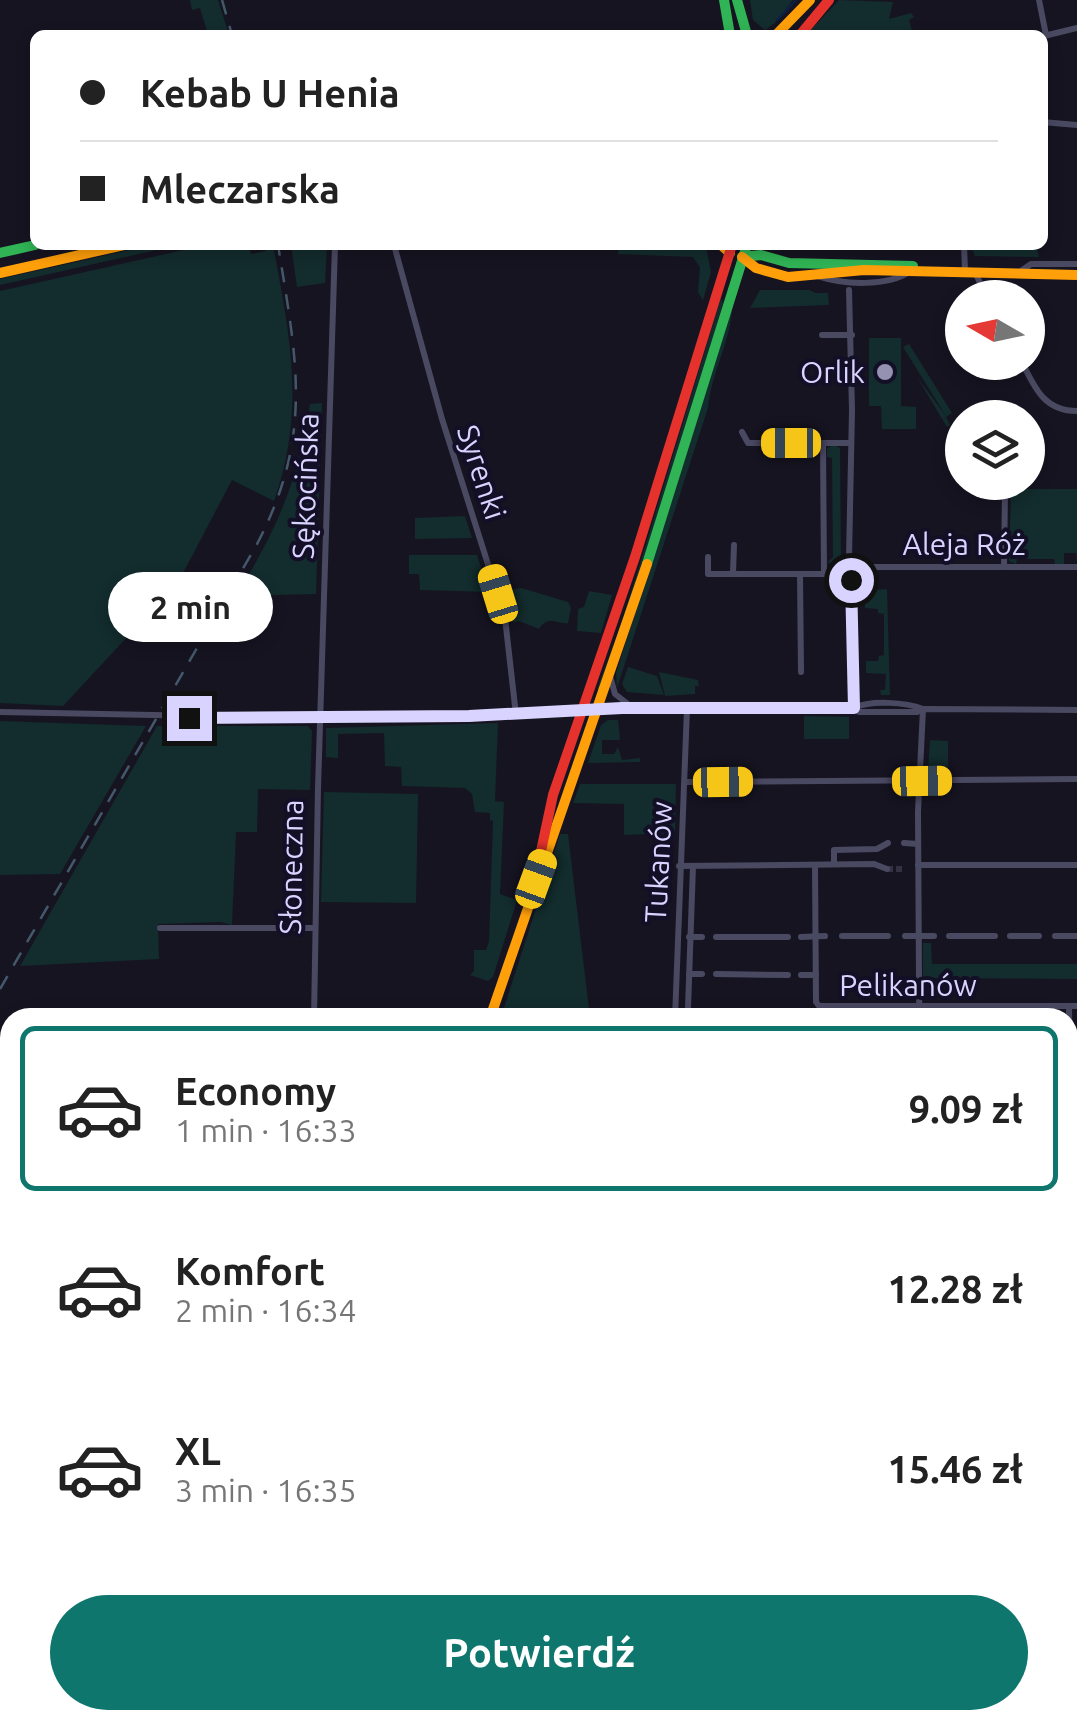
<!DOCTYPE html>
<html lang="pl">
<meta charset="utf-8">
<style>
:root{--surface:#fff;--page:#f2f2f2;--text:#222;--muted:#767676;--line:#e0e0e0;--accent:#0f766e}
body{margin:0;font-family:Ubuntu,sans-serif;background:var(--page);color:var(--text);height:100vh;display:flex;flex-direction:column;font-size:38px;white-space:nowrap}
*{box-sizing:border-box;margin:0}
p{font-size:32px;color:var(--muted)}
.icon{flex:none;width:55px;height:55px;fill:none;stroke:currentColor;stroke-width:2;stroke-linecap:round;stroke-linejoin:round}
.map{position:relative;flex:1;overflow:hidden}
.side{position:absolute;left:0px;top:1008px;width:1078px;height:722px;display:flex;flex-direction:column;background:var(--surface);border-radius:30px 30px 0 0;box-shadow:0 5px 15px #0003}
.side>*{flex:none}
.banner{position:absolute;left:30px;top:30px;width:1018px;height:220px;border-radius:15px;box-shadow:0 5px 15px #0003;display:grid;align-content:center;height:220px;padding:0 50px;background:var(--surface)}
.needle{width:65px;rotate:279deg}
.tools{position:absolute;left:945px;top:280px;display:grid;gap:20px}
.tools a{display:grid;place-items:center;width:100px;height:100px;border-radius:50%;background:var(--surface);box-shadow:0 5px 15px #0003;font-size:50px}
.end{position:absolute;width:45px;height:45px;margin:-22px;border:12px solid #d9d4ff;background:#111;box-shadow:0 0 0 5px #111}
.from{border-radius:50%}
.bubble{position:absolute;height:70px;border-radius:35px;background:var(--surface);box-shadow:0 5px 15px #0003;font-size:32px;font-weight:700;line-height:70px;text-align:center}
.car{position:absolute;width:30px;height:60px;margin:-30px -15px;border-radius:12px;box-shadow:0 0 8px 2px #0007;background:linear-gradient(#f5c518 24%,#345 0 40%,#f5c518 0 76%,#345 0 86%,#f5c518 0)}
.banner b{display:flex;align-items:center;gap:35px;height:95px;font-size:38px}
.banner b+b{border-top:2px solid var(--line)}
.banner i{width:25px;height:25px;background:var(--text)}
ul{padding:18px 0 0;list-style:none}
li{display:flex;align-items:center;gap:30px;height:165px;margin:0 20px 15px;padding:0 30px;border:5px solid transparent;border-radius:15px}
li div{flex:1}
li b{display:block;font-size:38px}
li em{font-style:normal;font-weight:700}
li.on{border-color:var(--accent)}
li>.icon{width:90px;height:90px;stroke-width:1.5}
.button{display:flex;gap:20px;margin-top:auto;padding:20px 50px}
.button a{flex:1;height:115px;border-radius:60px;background:var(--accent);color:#fff;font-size:40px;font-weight:700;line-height:115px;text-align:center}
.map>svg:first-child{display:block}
.green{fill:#132c2d}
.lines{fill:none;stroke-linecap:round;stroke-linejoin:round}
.stream{stroke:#0d2144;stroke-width:2.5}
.street-tunnel{stroke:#333142;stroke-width:6;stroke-dasharray:6 3;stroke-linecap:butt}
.street{stroke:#4a4962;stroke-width:6}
.fast{stroke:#30b455;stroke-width:10}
.slow{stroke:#ff9f0a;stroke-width:10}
.jam{stroke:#e5322d;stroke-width:10}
.rail{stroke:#43596b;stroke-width:2.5;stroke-dasharray:15 12;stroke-linecap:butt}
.route{stroke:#d9d4ff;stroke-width:12}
.poi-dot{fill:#9591b1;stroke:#130f26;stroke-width:4}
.labels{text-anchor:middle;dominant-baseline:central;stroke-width:8;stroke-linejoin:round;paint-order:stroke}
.poi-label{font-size:30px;fill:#d9d4ff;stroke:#130f26;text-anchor:end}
.street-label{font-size:30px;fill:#d9d4ff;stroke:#130f26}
</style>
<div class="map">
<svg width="1077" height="1729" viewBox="0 0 1077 1729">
<rect width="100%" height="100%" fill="#161421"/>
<g class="green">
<path d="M190 0H218L229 35H208L200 8 192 10Z"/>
<path d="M750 0H793L775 23 765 30 753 20Z"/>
<path d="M839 0 893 2 889 19 911 13 914 17 909 20 913 35H806Z"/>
<path d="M152 245H179L0 285V279Z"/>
<path d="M206 245H249L251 254 266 251V245H273C290 336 306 410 274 501L232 480 181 577 175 601 157 605 63 706 0 703V291Z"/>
<path d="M291 245H327L325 283 297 287Z"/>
<path d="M619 245H702L706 247 711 272 703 300 698 292 700 267 693 257 618 254Z"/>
<path d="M970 245H1036L1039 257 975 256Z"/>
<path d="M760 290H810L815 293H828L829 305 750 308Z"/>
<path d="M721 298 723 303 715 332 625 621 600 690 597 689 623 619Z"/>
<path d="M732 306C732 339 711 373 708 408L617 688 616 673Z"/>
<path d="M869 338H901V406L916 407V429H882L881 406H869Z"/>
<path d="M909 344 952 413 946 417 950 425 947 427 917 377 946 416 903 347Z"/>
<path d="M322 403 316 594 236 596C277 529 298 482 310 404Z"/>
<path d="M834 445 840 448 841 562 827 563 833 557 832 458 827 457V448Z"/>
<path d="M1011 489H1077V564L1076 553H1064V564H1055L1054 559H1017L1016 564 1009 561Z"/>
<path d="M465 516 472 538 415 539V518Z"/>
<path d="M409 555H477L489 592 420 590 419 574H409Z"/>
<path d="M500 569 505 571 501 573 506 591 521 588 568 602 571 608 568 623C559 625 548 614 539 629L519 621 513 623 497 573Z"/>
<path d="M887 589 890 695H881L880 690H885L886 674 866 673V661H878L879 656 884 655V614L878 613V609L865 608V599H872L873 590Z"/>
<path d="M589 591 612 595 601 633 577 631 578 609 584 607Z"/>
<path d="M628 667 657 676 664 695 627 692 622 684Z"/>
<path d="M659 672 698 680 699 686H695V694L665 696Z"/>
<path d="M804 716 849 717V739H804Z"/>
<path d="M608 720H618L620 740H602V754H614L618 747 622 760 640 758V762L588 763 601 725Z"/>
<path d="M0 721 146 726 60 874 0 875Z"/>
<path d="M498 723 495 801 504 802 500 894 517 900 493 977 488 981 470 975 474 971V950H486L489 942 493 821 490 820V813L475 812 472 794 465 788 402 786 401 767 385 766 384 733 338 734V758L326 757V728Z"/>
<path d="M157 726H308L312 731 310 790 258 789 257 832H236L232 925 221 922 158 924 159 959 20 966Z"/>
<path d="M930 740 948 741V775L928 773Z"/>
<path d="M580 784H676L675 833 624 835V804L573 803Z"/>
<path d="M324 792 418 794 416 903 321 902Z"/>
<path d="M560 834H568L590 1017H501Z"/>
<path d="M923 943H931L932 964H1077V979L923 978Z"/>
<path d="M10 1034V1163H0V1035Z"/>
<path d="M0 1524H10V1720H51L50 1729H0Z"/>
<rect x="518" y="1720" width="115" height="9"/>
</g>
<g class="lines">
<g class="stream">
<path d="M777 20 796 0"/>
<path d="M0 1711 10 1709"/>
<path d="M25 1720V1729"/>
</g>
<g class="street-tunnel">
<path d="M887 869H904"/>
<path d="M919 978V997"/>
</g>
<g class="street">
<path d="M1039 0 1046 35"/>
<path d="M1044 36 1077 28"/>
<path d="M1042 122 1077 125"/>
<path d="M394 245 442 419 505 618 516 715"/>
<path d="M964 245 965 271"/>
<path d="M975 272 987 298"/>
<path d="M1018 273 1031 264H1077"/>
<path d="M817 276C844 285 887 287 911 271"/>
<path d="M849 290 852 410 849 558 854 708"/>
<path d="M822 335H852"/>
<path d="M1022 362C1035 389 1045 411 1077 411"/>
<path d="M742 432 748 443H850"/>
<path d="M823 443 824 574"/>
<path d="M708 557V574H851"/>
<path d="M851 567H1077"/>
<path d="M1004 567 1005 490"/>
<path d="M733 573 734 545"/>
<path d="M800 574 801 672"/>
<path d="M610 676 615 694 633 708"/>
<path d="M854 708C870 700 906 702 923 709"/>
<path d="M0 712 307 718 490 716 622 709 854 708 859 712H917L923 709 1077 710"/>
<path d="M685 782 1077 779"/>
<path d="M904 843 918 844"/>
<path d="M834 864V850L877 849 888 843"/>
<path d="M918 865H1077"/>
<path d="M679 866 874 864 887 869"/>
<path d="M815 866 816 1002 819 1006H1077"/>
<path d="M160 928H315"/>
<path d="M842 936H888"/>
<path d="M905 936H934"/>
<path d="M949 936H995"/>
<path d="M1010 936H1039"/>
<path d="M1055 936H1077"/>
<path d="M689 937H702"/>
<path d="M716 937H788"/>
<path d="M801 937 825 936"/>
<path d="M689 974H702"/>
<path d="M716 974 788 975"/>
<path d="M801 975H816"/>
<path d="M919 978 918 812 923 709"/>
<path d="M919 997 920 1018"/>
<path d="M1069 1006 1070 1070"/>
<path d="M688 1008 693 866"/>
<path d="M314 1018 318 788 335 245"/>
<path d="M675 1018 687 709"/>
<path d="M683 1018 685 1013 709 1012"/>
<path d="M1068 1143 1077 1135"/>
<path d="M0 1219 10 1218"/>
<path d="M0 1288 10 1287"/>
<path d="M0 1421 10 1420"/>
<path d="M0 1519H10"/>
<path d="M637 1729V1720"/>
<path d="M751 1729V1720"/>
</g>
<g class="fast">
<path d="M724 0 730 35"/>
<path d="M737 0 747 35"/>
<path d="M0 253 35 245"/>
<path d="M742 257 761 255 789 263 913 266"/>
<path d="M647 564 747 245"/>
</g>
<g class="slow">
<path d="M776 35 810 0"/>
<path d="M721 245 730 253"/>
<path d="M742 257 756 268 788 277 864 270 1077 275"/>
<path d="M0 273 124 245"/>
<path d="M490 1018 647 564"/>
<path d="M1068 1670H1077"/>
<path d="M295 1720V1729"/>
</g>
<g class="jam">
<path d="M800 35 829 0"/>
<path d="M541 851 553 795 635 557 732 245"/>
<path d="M397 1729 425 1720"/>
</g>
<g class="rail">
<path d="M222 0 232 35"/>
<path d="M0 989 256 546C314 436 297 362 278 245"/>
<path d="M1068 1429 1077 1425"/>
<path d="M304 1729 332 1720"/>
</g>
</g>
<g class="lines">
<path class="route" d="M189 718 469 716 622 708H854L851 580"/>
</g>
<circle class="poi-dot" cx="885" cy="372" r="10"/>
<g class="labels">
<g class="poi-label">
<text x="865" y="372">Orlik</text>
</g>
<g class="street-label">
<text transform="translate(482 472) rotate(72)">Syrenki</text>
<text transform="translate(305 486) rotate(-88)">Sękocińska</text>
<text x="964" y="544">Aleja Róż</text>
<text transform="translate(658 862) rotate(-87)">Tukanów</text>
<text transform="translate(291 867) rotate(-89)">Słoneczna</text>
<text x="908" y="985">Pelikanów</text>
</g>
</g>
</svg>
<div class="tools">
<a><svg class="needle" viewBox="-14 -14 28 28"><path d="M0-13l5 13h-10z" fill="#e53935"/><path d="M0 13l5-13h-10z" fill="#767676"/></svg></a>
<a><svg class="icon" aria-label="layers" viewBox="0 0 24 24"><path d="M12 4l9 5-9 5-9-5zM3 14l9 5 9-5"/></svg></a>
</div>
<i class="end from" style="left:851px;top:580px"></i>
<i class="end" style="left:189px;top:718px"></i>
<div class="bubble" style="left:108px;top:572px;width:165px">2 min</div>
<i class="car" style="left:791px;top:443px;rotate:270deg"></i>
<i class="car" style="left:498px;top:594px;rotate:343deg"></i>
<i class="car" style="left:922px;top:781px;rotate:89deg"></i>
<i class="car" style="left:723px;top:782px;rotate:89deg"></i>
<i class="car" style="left:536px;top:879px;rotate:20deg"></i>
<div class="banner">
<b><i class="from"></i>Kebab U Henia</b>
<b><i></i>Mleczarska</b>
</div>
<section class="side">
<ul>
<li class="on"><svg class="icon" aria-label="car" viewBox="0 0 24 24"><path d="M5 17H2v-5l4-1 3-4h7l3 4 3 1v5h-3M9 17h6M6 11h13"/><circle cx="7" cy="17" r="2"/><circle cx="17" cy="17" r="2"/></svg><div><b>Economy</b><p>1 min · 16:33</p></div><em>9.09 zł</em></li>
<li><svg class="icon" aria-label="car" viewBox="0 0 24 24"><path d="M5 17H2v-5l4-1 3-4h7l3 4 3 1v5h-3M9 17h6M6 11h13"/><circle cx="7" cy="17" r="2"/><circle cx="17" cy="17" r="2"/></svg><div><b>Komfort</b><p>2 min · 16:34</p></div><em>12.28 zł</em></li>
<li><svg class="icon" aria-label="car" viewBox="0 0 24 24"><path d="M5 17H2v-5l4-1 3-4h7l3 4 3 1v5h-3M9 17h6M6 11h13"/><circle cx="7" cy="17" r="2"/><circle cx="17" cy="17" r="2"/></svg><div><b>XL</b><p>3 min · 16:35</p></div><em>15.46 zł</em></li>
</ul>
<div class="button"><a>Potwierdź</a></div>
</section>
</div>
